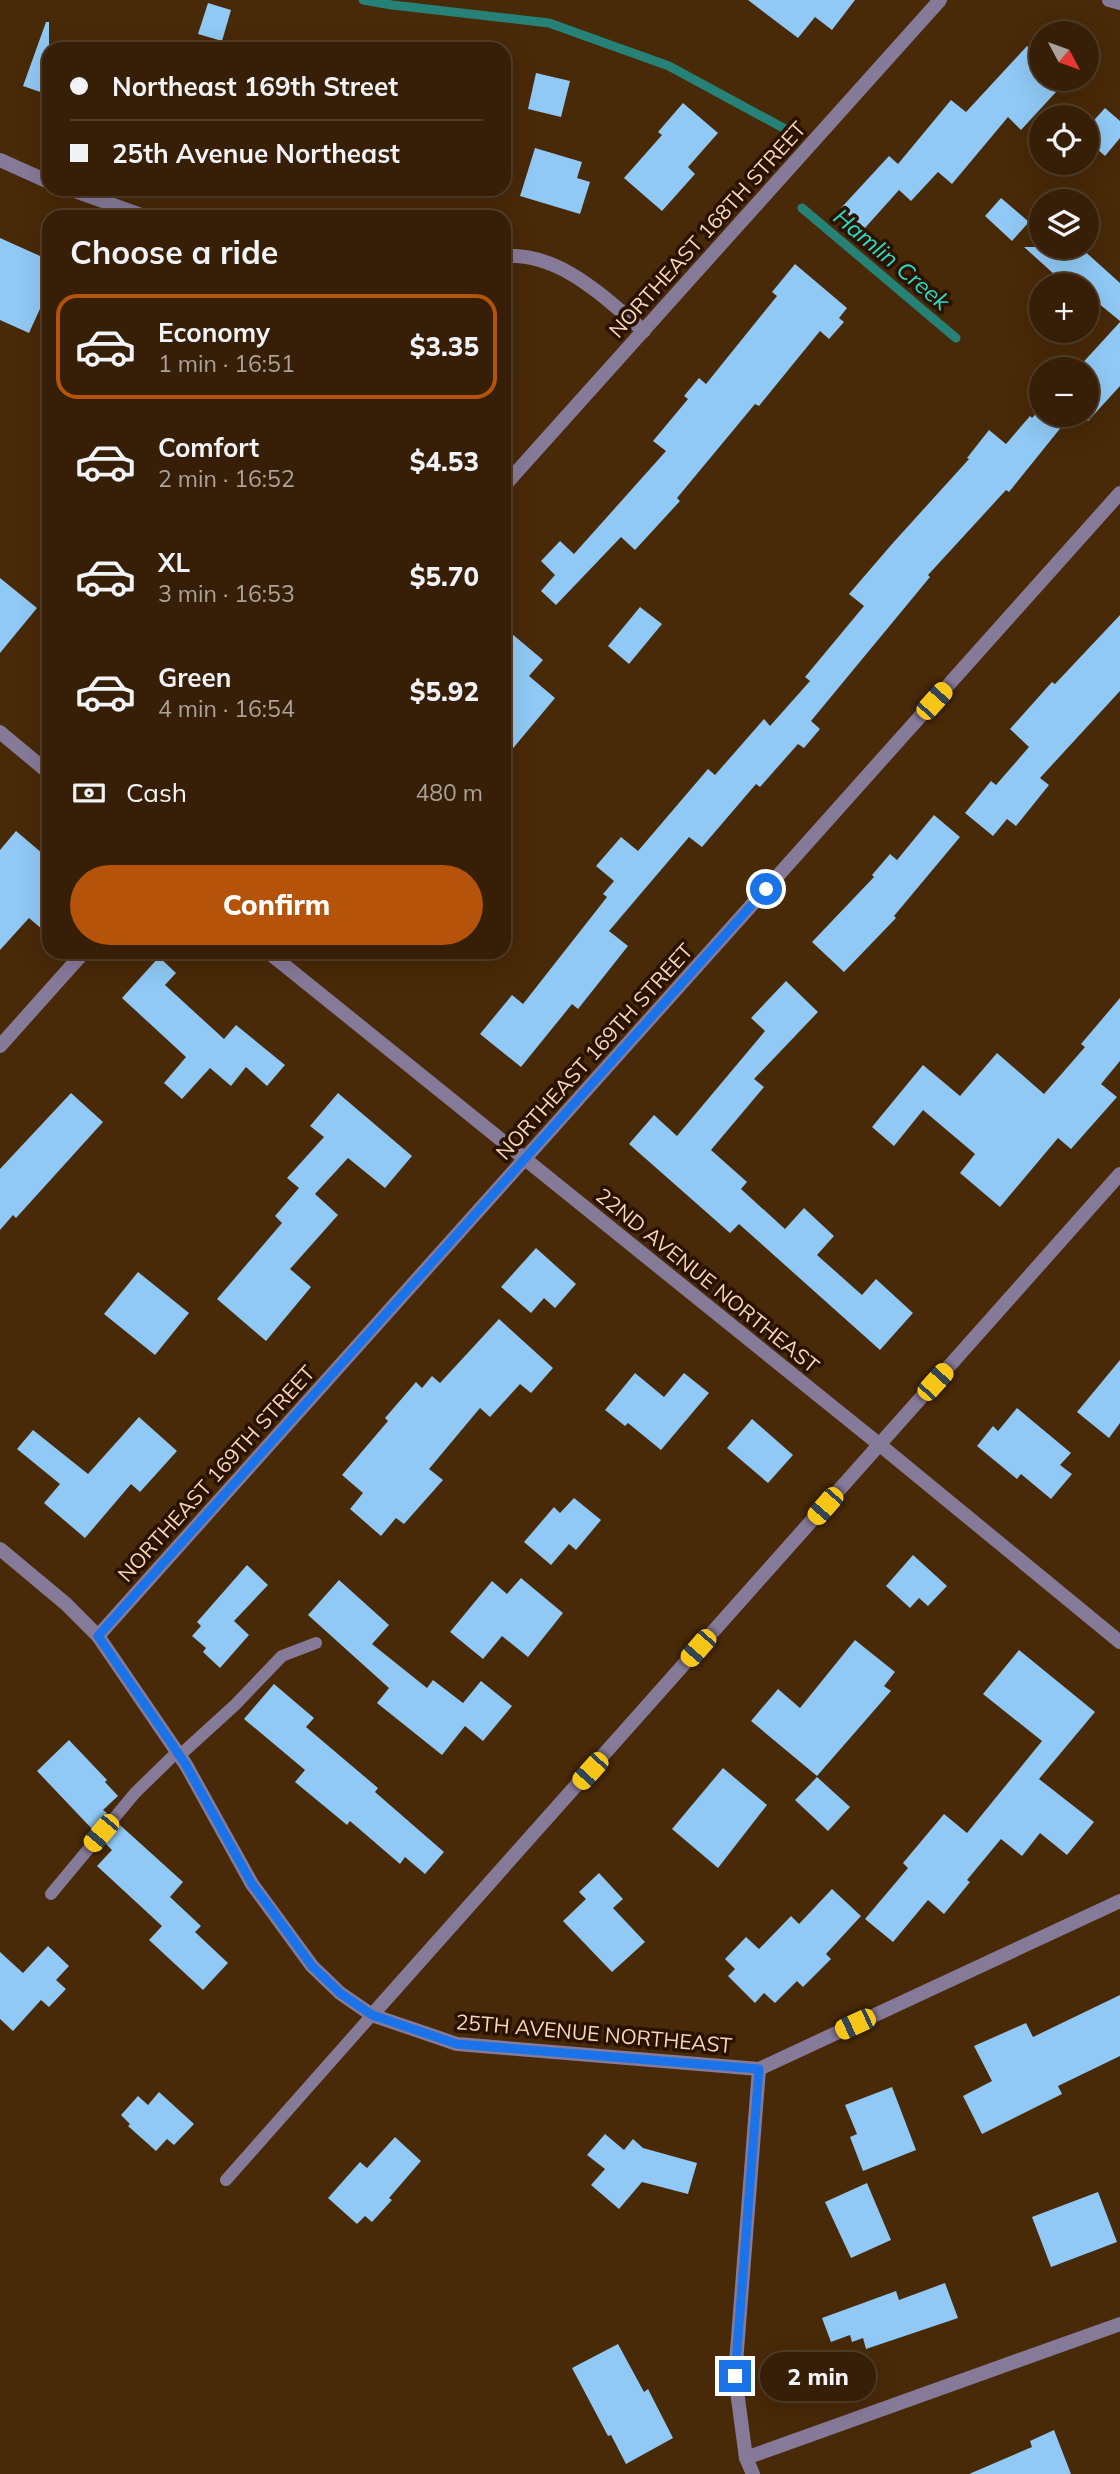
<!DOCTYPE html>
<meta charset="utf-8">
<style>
:root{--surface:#361f06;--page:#412c14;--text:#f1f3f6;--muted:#aaa29b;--line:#503d28;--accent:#b45309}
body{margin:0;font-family:Mulish,sans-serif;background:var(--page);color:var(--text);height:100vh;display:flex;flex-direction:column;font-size:26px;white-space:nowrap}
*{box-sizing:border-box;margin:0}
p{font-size:23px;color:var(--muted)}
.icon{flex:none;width:38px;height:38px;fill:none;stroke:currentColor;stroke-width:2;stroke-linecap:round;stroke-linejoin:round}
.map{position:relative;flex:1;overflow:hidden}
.details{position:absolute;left:42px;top:210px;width:469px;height:749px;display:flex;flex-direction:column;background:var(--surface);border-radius:21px;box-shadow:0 7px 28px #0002,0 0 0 2px var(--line)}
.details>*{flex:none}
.top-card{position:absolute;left:42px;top:42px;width:469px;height:154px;border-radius:21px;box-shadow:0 7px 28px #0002,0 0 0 2px var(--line);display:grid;align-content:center;height:154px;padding:0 28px;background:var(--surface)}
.needle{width:46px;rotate:131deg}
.controls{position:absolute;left:1029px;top:21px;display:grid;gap:14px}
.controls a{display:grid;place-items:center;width:70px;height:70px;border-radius:50%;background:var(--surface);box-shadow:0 7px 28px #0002,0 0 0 2px var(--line);font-size:35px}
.end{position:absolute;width:32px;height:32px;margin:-16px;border:9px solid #1a73e8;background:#fff;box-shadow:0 0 0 4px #fff}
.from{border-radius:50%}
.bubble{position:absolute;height:49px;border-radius:24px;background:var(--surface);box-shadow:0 7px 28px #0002,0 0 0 2px var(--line);font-size:23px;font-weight:800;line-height:49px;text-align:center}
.car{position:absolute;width:21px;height:42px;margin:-21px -10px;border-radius:9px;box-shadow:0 0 5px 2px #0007;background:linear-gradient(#f5c518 24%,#345 0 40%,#f5c518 0 76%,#345 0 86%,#f5c518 0)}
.top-card b{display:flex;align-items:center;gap:24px;height:66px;font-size:26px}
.top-card b+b{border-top:2px solid var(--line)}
.top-card i{width:18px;height:18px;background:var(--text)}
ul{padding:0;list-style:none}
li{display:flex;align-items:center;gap:21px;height:105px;margin:0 14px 10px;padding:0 14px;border:4px solid transparent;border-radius:21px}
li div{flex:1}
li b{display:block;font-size:26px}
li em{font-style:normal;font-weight:800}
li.current{border-color:var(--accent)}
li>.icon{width:63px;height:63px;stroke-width:1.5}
h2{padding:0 28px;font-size:32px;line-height:84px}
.pay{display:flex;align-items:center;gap:18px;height:77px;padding:0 28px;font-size:26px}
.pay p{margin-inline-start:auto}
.action{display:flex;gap:14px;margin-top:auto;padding:14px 28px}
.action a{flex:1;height:80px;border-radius:42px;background:var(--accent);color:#fff;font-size:28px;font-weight:800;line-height:80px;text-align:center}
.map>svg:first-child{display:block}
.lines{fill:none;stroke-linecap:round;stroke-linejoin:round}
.stream{stroke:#268276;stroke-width:9}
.building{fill:#90c9f5}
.service{stroke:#867a99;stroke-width:12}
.minor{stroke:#867a99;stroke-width:14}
.tertiary{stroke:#867a99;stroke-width:14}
.route{stroke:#1a73e8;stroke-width:9}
.labels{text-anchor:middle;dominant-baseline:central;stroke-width:7;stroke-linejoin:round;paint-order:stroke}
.street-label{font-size:21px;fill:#f7d6b9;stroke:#2a1200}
.water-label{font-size:23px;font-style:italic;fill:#28ddc8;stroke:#2a1200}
</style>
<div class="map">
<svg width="1120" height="2474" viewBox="0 0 1120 2474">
<rect width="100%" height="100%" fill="#482908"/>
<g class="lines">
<g class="stream">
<path d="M363 0 392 5 549 23 669 66 787 130"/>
<path d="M802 208 956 338"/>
</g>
</g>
<g class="building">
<path d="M748 0H855L832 30 815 17 798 38Z"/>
<path d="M208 3 231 10 222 41 198 34Z"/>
<path d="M46 22H49V95L23 86Z"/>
<path d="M1027 46 1041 60V79H1068L1021 130 1008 117 952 184 938 172 911 201 899 190 864 229 841 208 889 156 898 164 951 100 966 112Z"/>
<path d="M536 73 570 81 561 117 528 109Z"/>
<path d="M683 103 718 133 688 167 695 174 662 211 624 178 662 135 658 132Z"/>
<path d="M1105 108 1120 121V138L1105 156 1087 140V128Z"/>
<path d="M535 148 582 162 577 178 590 182 580 214 520 196Z"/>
<path d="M1001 198 1029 222 1012 241 985 216Z"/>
<path d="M0 238 49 260V289L29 333 0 320Z"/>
<path d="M1024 247H1080L1120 283V321L1087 294V285H1077L1069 279 1065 284Z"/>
<path d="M795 264 847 308 839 318 844 322 829 339 820 331 759 406 755 404 677 498 680 501 635 550 621 537 556 605 541 591 555 575 541 561 560 541 574 554 666 451 653 441 688 399 684 396 699 378 706 384 777 296 772 292Z"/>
<path d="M1120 322V386L1088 421 1082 415H1087V369H1077Z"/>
<path d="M1041 408V415H1071L1009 492 1006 490 928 575 930 577 811 721 820 729 804 748 798 744 760 787 756 784 702 847 689 837 609 931 628 946 578 1009 572 1004 521 1067 480 1034 512 995 523 1004 607 897 603 894 614 881 596 866 621 837 638 851 708 769 715 775 764 719 770 726 810 681 805 677 864 606 849 594 892 544 969 459 967 458 989 430 1006 444 1030 416 1032 418Z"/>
<path d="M0 578 37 608 0 653Z"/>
<path d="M640 607 662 624 629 664 608 646Z"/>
<path d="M1120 615V691L1040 778 1049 785 1016 826 1007 819 993 836 965 813 991 781 996 785 1029 747 1010 729 1052 682 1055 684Z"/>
<path d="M504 627 543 660 529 676 555 698 504 759Z"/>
<path d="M934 815 960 837 894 916 896 918 844 972 812 942 874 877 872 875 890 854 897 860Z"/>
<path d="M16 831 49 859V935L29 918 0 950V850Z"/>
<path d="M159 957 176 973 165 985 224 1039 236 1025 285 1065 267 1086 246 1067 231 1086 210 1068 182 1099 164 1083 186 1057 122 998Z"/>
<path d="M786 981 818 1012 754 1079 764 1087 711 1150 747 1182 741 1189 785 1229 804 1208 834 1236 817 1255 862 1295 876 1279 913 1313 880 1350 739 1224 730 1233 629 1144 654 1115 677 1136 765 1031 751 1018Z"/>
<path d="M1120 998V1061L1101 1084 1117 1097 1071 1149 1058 1138 1000 1207 960 1173 975 1154 923 1110 894 1146 872 1127 923 1065 960 1096 997 1053 1044 1094 1085 1047 1081 1044Z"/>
<path d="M71 1093 103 1122 16 1218 13 1215 0 1230V1169Z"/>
<path d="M338 1093 412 1156 385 1188 348 1158 315 1194 338 1215 290 1269 311 1287 266 1341 217 1299 282 1223 275 1216 299 1188 287 1178 324 1137 310 1126Z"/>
<path d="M536 1248 576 1284 555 1308 544 1298 531 1313 501 1287Z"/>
<path d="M138 1272 189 1313 155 1355 104 1314Z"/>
<path d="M499 1319 553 1368 531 1393 520 1384 490 1417 480 1408 429 1469 443 1480 404 1524 396 1518 381 1536 350 1509 363 1493 342 1475 388 1421 385 1418 416 1382 422 1388 432 1376 440 1383Z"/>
<path d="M1120 1360V1423L1109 1438 1077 1412Z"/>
<path d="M635 1373 664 1397 684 1373 709 1393 661 1450 628 1423 625 1426 605 1410Z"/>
<path d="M1017 1408 1071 1453 1060 1465 1072 1474 1051 1499 1021 1474 1017 1479 977 1446 993 1426 998 1431Z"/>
<path d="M139 1417 177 1451 140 1492 131 1484 85 1538 44 1503 60 1484 17 1449 33 1430 88 1474Z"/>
<path d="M752 1419 793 1455 768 1483 727 1448Z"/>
<path d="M574 1498 601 1520 576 1550 569 1544 551 1565 524 1542 554 1507 560 1513Z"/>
<path d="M913 1555 947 1586 928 1606 919 1598 910 1608 886 1586Z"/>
<path d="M247 1565 268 1585 234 1621 249 1635 220 1668 203 1652 206 1648 192 1636 201 1626 197 1622Z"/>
<path d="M521 1578 563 1613 528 1657 502 1636 483 1659 450 1632 492 1581 507 1594Z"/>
<path d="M339 1580 389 1625 372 1644 427 1688 433 1680 463 1703 481 1681 512 1706 483 1741 465 1726 442 1755 377 1703 389 1688 308 1615Z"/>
<path d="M855 1640 895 1672 884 1686 891 1691 817 1776 751 1721 778 1689 800 1708Z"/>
<path d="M1019 1650 1095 1712 1039 1779 1094 1822 1067 1855 1040 1833 1022 1856 1001 1839 967 1880 970 1882 944 1914 928 1900 893 1942 865 1919 908 1868 903 1863 944 1814 967 1833 1042 1741 983 1694Z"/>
<path d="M274 1684 314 1718 306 1727 378 1788 375 1792 444 1852 425 1874 405 1857 400 1864 350 1821 347 1825 295 1782 305 1770 244 1719Z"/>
<path d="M69 1740 107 1780 105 1782 118 1796 103 1810 107 1813 93 1830 37 1771Z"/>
<path d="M723 1768 767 1805 718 1868 672 1829Z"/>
<path d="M817 1777 850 1807 828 1831 795 1800Z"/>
<path d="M120 1825 183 1882 170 1897 201 1926 195 1932 228 1963 203 1990 149 1940 162 1926 97 1866 112 1850 105 1843Z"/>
<path d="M599 1873 623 1899 613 1908 645 1942 612 1972 563 1921 586 1899 579 1892Z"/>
<path d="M832 1889 861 1916 826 1954 831 1959 803 1987 797 1981 775 2003 764 1993 755 2003 728 1976 735 1969 725 1959 746 1937 759 1949 791 1916 799 1924Z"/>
<path d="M48 1946 69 1966 56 1980 66 1989 49 2007 41 2000 13 2031 0 2019V1952L23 1973Z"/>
<path d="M1120 1995V2056L1058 2086 1062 2094 982 2134 963 2096 992 2081 974 2046 1026 2023 1033 2037Z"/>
<path d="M892 2087 916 2150 863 2171 850 2137 857 2134 845 2105Z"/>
<path d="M159 2092 194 2124 174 2145 167 2139 156 2151 128 2126 130 2124 121 2115 138 2096 148 2105Z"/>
<path d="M605 2134 624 2150 633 2139 643 2148 697 2163 688 2194 642 2182 619 2209 591 2185 605 2169 587 2155Z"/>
<path d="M395 2137 421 2161 389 2198 392 2200 372 2222 365 2216 357 2224 328 2198 360 2162 367 2168Z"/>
<path d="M867 2183 891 2240 851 2258 825 2202Z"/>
<path d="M1098 2192 1117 2242 1051 2267 1032 2217Z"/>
<path d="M945 2283 958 2318 866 2349 863 2338 852 2342 850 2335 831 2342 822 2318 896 2291 899 2300Z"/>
<path d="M618 2344 644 2392 648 2389 673 2438 626 2464 611 2435 608 2436 572 2368Z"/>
<path d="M1054 2430 1071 2474H969L1032 2447 1030 2441Z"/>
</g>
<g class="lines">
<g class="service">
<path d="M179 1756 235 1705 282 1656 316 1643"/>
<path d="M51 1894 135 1793 176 1753"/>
<path d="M226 2180 372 2015"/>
</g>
<g class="minor">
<path d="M1109 0 1120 3"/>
<path d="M0 160 49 182"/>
<path d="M69 189 147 217"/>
<path d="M504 256C562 253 603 297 644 331"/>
<path d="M0 732 49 773"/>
<path d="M98 1636 1120 493"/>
<path d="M372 2015 1120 1174"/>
</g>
<g class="tertiary">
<path d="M504 486 940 0"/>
<path d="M268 952 880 1445 1120 1642"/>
<path d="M0 1046 84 952"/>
<path d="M0 1549 66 1604 98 1636 186 1765 252 1884 312 1966 340 1993 372 2015 457 2044 759 2069 1120 1901"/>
<path d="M746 2458 1120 2324"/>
<path d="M753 2474 746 2458 735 2376 759 2069"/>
</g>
</g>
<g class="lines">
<path class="route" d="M735 2376 759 2069 457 2044 372 2015 340 1993 312 1966 267 1904 252 1884 186 1765 98 1636 766 889"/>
</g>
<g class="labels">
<g class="street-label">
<text transform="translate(707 229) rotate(-48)">NORTHEAST 168TH STREET</text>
<text transform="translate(594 1051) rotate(-48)">NORTHEAST 169TH STREET</text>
<text transform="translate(708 1280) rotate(39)">22ND AVENUE NORTHEAST</text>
<text transform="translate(216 1473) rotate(-48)">NORTHEAST 169TH STREET</text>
<text transform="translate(594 2033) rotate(5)">25TH AVENUE NORTHEAST</text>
</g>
<g class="water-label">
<text transform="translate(892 259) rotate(40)">Hamlin Creek</text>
</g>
</g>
</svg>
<div class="controls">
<a><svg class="needle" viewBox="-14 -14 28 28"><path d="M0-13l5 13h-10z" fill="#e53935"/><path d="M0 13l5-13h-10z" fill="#aaa29b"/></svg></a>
<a><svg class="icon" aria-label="locate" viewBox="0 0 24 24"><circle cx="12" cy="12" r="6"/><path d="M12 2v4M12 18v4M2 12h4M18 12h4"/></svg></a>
<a><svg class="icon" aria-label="layers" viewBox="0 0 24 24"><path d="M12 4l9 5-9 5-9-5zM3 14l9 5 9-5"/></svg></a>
<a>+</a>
<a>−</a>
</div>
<i class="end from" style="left:766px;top:889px"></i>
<i class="end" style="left:735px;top:2376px"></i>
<div class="bubble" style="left:760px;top:2352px;width:116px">2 min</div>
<i class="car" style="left:934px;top:701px;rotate:42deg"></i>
<i class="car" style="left:935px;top:1382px;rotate:42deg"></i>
<i class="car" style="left:825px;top:1506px;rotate:221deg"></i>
<i class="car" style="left:698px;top:1648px;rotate:221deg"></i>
<i class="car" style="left:590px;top:1771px;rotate:222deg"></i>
<i class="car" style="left:101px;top:1833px;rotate:220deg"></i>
<i class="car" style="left:855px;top:2024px;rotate:245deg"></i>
<div class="top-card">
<b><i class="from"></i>Northeast 169th Street</b>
<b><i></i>25th Avenue Northeast</b>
</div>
<section class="details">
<h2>Choose a ride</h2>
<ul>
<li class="current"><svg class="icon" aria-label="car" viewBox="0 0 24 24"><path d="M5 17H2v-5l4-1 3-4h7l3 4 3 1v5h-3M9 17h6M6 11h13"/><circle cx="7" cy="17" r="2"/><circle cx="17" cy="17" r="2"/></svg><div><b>Economy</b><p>1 min · 16:51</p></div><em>$3.35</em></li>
<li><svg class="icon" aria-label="car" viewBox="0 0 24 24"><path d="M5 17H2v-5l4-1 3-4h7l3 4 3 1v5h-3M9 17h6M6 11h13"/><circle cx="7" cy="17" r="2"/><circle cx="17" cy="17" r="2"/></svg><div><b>Comfort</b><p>2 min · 16:52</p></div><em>$4.53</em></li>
<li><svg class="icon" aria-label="car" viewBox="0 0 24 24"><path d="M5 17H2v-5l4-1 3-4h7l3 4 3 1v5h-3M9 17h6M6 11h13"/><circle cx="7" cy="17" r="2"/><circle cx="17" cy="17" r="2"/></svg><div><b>XL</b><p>3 min · 16:53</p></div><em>$5.70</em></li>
<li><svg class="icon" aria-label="car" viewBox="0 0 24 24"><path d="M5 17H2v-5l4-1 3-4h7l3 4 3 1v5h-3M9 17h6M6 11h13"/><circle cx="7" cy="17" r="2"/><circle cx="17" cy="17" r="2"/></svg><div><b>Green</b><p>4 min · 16:54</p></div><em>$5.92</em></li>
</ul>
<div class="pay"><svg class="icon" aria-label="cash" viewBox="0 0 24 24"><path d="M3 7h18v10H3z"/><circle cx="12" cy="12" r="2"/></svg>Cash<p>480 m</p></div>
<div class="action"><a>Confirm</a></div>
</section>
</div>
